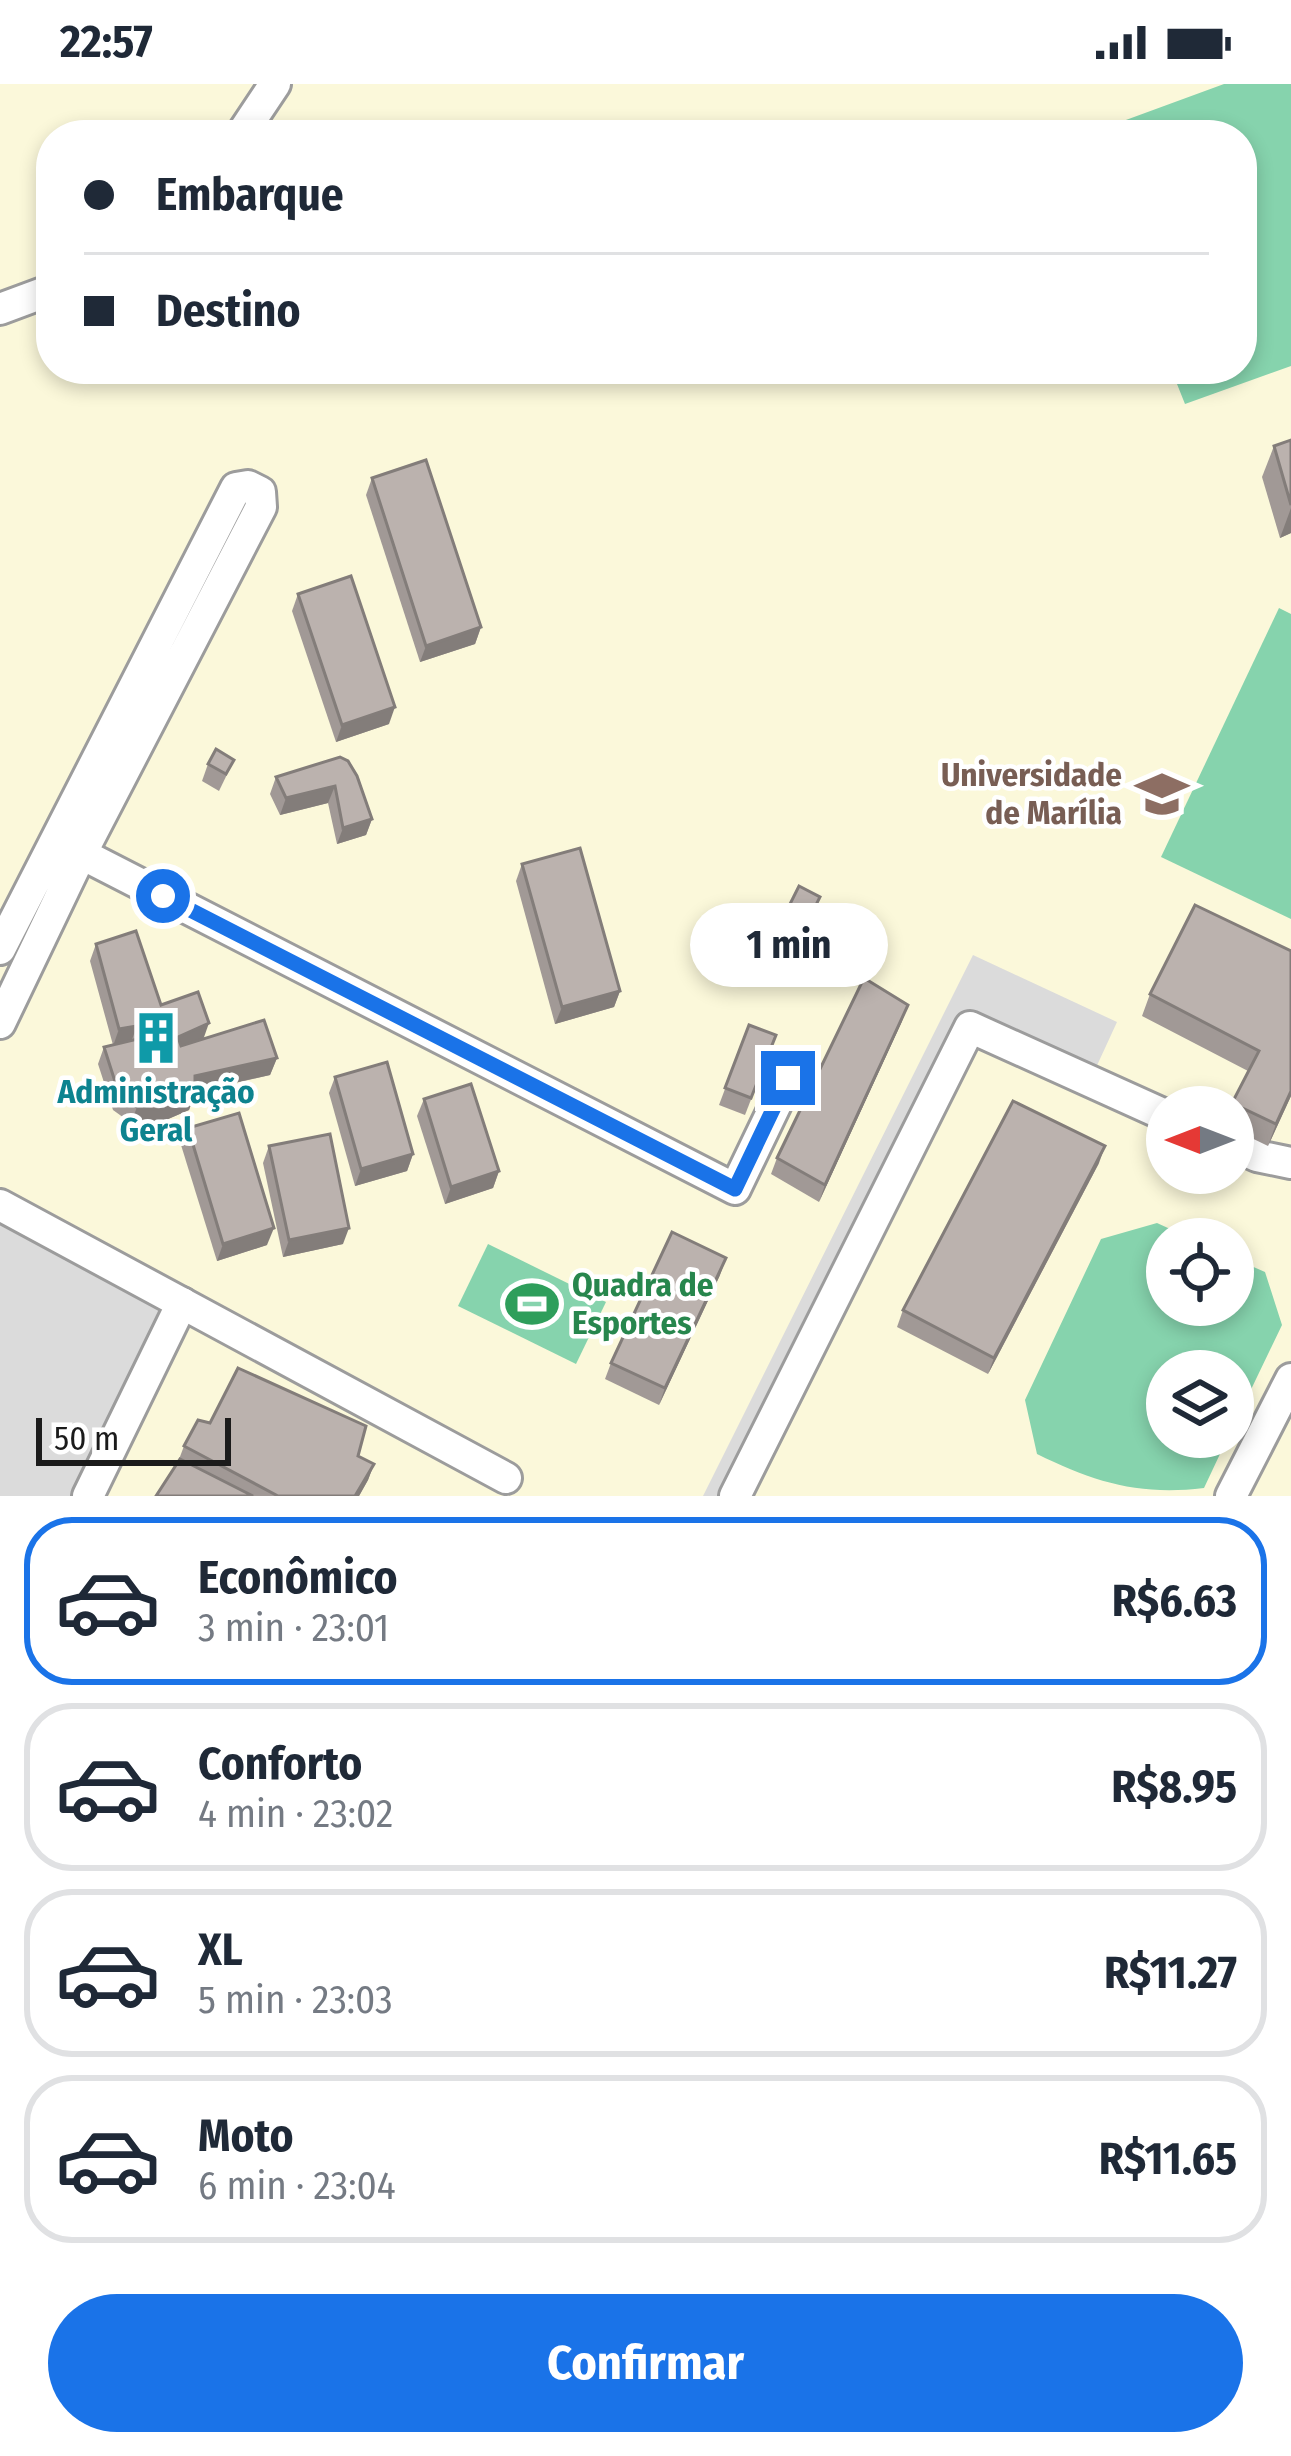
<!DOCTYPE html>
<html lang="pt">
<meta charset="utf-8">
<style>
:root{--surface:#fff;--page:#f2f2f3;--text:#1f2937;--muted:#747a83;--line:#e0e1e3;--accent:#1a73e8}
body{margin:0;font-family:"Fira Sans Condensed",sans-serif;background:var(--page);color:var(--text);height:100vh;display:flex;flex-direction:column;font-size:45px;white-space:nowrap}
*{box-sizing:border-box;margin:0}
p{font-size:39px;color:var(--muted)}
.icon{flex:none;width:66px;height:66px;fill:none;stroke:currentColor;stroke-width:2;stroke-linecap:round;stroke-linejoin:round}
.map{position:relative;height:1412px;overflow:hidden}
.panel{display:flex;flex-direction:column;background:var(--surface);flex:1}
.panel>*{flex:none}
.top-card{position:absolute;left:36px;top:36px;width:1221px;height:264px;border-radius:48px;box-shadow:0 6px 18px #0003;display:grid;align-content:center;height:264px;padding:0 48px;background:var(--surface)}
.needle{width:78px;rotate:270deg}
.tools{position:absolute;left:1146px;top:1002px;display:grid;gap:24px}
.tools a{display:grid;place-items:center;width:108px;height:108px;border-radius:50%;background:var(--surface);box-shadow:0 6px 18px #0003;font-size:60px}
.scale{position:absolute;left:36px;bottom:30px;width:195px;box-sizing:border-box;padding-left:12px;border:6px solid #1b1b1b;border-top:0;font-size:33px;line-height:42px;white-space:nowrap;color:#1b1b1b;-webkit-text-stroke:9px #fff;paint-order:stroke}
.end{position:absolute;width:54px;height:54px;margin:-27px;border:15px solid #1a73e8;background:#fff;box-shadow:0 0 0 6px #fff}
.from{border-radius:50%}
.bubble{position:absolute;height:84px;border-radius:42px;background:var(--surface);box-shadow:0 6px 18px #0003;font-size:39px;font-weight:700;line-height:84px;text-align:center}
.top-card b{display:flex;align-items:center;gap:42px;height:114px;font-size:45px}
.top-card b+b{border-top:3px solid var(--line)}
.top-card i{width:30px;height:30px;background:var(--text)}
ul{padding:21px 0 0;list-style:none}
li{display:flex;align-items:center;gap:36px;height:168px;margin:0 24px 18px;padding:0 24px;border:6px solid var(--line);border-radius:48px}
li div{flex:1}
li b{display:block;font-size:45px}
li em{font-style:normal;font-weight:700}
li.active{border-color:var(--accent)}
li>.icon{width:108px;height:108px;stroke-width:1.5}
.cta{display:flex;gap:24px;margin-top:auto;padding:24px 48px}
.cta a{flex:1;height:138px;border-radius:72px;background:var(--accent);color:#fff;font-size:48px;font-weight:700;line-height:138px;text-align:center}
.status{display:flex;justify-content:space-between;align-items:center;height:84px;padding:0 60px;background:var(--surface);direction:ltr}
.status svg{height:33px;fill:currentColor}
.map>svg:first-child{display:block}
.education{fill:#fbf8da;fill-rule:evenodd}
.pitch{fill:#86d3ad}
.parking{fill:#dbdbdb}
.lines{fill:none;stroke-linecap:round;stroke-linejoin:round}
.minor-casing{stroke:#9c9c9c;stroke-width:36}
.minor{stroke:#fff;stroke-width:30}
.wall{fill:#a19996}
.shaded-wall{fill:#837d7a}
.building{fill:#bbb2ae;stroke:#837d7a;stroke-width:3}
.route{stroke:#1a73e8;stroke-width:15}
.labels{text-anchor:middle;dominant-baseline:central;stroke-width:9;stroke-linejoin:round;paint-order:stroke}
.education-label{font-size:33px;font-weight:bold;fill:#785e54;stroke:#fff;text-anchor:end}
.culture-label{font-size:33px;font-weight:bold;fill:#0d838f;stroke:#fff}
.leisure-label{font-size:33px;font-weight:bold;fill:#27864d;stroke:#fff;text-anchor:start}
</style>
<div class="status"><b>22:57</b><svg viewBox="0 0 49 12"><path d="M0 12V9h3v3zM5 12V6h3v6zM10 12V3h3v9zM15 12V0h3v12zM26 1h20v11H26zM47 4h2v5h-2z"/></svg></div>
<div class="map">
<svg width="1291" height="1412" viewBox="0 0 1291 1412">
<rect width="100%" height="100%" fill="#ebe7e1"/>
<path class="education" d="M0 0H1291V1412H0ZM51 51H1242V285H51ZM1167 1023H1233V1089H1167ZM1167 1155H1233V1221H1167ZM1167 1287H1233V1353H1167Z"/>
<g class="pitch">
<path d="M1224 0H1291V282L1185 320 1171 285H1242V51H1085Z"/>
<path d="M1279 524 1291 530V835L1161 773Z"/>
<path d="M1157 1139 1192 1155H1167V1221H1233V1174L1265 1188 1282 1241 1233 1343V1287H1167V1353H1228L1204 1404C1139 1412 1094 1398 1037 1370L1025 1316 1101 1155Z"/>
<path d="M488 1160 606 1218 576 1280 458 1222Z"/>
</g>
<g class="parking">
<path d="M973 871 1117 938 1094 988 973 929 734 1412H703Z"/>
<path d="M0 1131 169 1218 70 1412H0Z"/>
</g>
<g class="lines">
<g class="minor-casing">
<g id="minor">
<path d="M241 51 275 0"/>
<path d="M0 225 51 206"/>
<path d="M68 763 735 1105 788 995"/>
<path d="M0 865 236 404 248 402 260 408 261 423 81 770 0 939"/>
<path d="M1233 1061 1257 1072 1291 1079"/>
<path d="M0 1121 506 1394"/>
<path d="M88 1412 182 1219"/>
<path d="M735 1412 970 943 1167 1032"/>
<path d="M1231 1412 1291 1295"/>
</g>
</g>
<use href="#minor" class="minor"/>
</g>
<g class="wall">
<path d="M1291 356V449L1280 454 1262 393 1274 362Z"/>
<path d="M372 394 481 543 475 560 420 578 366 411Z"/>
<path d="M298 510 389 640 336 658 292 527Z"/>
<path d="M340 673 372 735 366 751 337 760 328 719 280 731 270 710 276 693Z"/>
<path d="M234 676 219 707 202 697 208 680Z"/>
<path d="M522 780 620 907 614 923 555 940 516 797Z"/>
<path d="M820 813 814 830 780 898 759 887 765 870Z"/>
<path d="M96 860 161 921 203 955 277 974 270 991 195 1008 189 1026 152 1042 131 1039 113 1026 98 980 104 963 113 961 90 877Z"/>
<path d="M1291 867V1012L1268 1062 1233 1045V1023H1231L1248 987 1142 932 1150 910Z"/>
<path d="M902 937 819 1118 771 1090 777 1074Z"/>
<path d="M749 941 776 951 745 1031 719 1021Z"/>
<path d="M335 993 413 1070 407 1087 355 1102 329 1009Z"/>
<path d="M424 1015 499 1087 493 1104 445 1120 417 1032Z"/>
<path d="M188 1044 267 1161 217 1177 181 1061Z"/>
<path d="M269 1062 343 1160 283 1173 263 1079Z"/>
<path d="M1099 1079 988 1290 897 1243 903 1226Z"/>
<path d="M720 1191 659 1321 605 1295 611 1279Z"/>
<path d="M184 1362 358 1372 374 1380 368 1396 359 1412H156L178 1378Z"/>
</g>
<g class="shaded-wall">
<path d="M1291 424V449L1280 454Z"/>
<path d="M481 543 475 560 420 578 426 562Z"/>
<path d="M395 623 389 640 336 658 342 641Z"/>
<path d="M335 702 328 719 280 731 286 714Z"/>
<path d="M372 735 366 751 337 760 343 744Z"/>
<path d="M820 813 814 830 780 898 786 881Z"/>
<path d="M620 907 614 923 555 940 562 923Z"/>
<path d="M908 921 902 937 819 1118 825 1101Z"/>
<path d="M209 939 203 956 171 970 178 953Z"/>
<path d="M137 942 131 958 113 962 119 945Z"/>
<path d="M277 974 270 991 189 1009 195 992Z"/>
<path d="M1291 1007V1012L1268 1062 1276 1040Z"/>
<path d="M195 1010 189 1026 152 1042 131 1039 137 1023Z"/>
<path d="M1105 1062 1099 1079 988 1290 994 1274Z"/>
<path d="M413 1070 407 1087 355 1102 361 1085Z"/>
<path d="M499 1087 493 1104 445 1120 451 1103Z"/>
<path d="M274 1144 267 1161 217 1177 223 1160Z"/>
<path d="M349 1144 343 1160 283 1173 289 1156Z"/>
<path d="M726 1174 720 1191 659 1321 665 1304Z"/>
<path d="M374 1380 368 1396 359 1412H355Z"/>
</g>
<g class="building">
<path d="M1291 356V421L1274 362Z"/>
<path d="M426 376 481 543 426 562 372 394Z"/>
<path d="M351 492 395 623 342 641 298 510Z"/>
<path d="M216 665 234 676 226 690 208 680Z"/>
<path d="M340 673 348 677 357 692 372 735 343 744 335 702 286 714 276 693Z"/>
<path d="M580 764 620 907 562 923 522 780Z"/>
<path d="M799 802 820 813 786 881 765 870Z"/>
<path d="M1195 821 1291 867V1007L1276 1040 1232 1019 1259 967 1150 910Z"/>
<path d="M136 847 161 921 198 908 209 939 178 953 181 962 264 936 277 974 195 992V1010L159 1026 137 1023 119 1010 104 963 142 954 137 942 119 945 96 860Z"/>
<path d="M864 894 908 921 825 1101 777 1074Z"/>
<path d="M749 941 776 951 751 1014 725 1004Z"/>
<path d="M387 978 413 1070 361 1085 335 993Z"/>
<path d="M471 1000 499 1087 451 1103 424 1015Z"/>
<path d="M1013 1017 1105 1062 994 1274 903 1226Z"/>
<path d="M239 1029 274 1144 223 1160 188 1044Z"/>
<path d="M330 1050 349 1144 289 1156 269 1062Z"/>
<path d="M672 1148 726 1174 665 1304 611 1279Z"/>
<path d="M238 1284 366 1342 358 1372 374 1380 355 1412H278L184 1362 198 1336 210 1339Z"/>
<path d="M180 1375 253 1412H156Z"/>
</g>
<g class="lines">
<path class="route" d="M163 812 735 1105 788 994"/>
</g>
<defs>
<g id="university-bare" transform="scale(4.14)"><path d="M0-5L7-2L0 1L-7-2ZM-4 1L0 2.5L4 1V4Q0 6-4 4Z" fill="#8d6e63" stroke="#fff" stroke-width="2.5" paint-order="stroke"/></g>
<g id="building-bare" transform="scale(4.14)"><path d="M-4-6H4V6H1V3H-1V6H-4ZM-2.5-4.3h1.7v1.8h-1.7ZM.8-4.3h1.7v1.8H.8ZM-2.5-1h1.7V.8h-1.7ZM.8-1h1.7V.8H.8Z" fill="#0f9aa8" stroke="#fff" stroke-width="2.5" paint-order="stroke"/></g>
<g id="stadium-bare" transform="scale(4.14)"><path d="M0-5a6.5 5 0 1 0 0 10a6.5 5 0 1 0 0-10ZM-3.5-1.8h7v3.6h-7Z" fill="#2e9e5b" stroke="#fff" stroke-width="2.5" paint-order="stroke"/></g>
</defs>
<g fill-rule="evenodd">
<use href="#university-bare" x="1162" y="710"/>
<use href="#building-bare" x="156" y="954"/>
<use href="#stadium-bare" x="532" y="1220"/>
</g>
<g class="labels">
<g class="education-label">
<text x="1122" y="691">Universidade<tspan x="1122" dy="38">de Marília</tspan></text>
</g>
<g class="culture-label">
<text x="156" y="1008">Administração<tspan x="156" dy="38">Geral</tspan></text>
</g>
<g class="leisure-label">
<text x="572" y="1201">Quadra de<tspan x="572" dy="38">Esportes</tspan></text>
</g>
</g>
</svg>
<div class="tools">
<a><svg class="needle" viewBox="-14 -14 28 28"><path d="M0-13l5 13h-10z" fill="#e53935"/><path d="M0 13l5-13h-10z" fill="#747a83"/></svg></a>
<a><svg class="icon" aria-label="locate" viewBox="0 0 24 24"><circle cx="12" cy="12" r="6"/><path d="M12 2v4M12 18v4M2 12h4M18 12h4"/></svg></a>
<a><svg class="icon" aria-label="layers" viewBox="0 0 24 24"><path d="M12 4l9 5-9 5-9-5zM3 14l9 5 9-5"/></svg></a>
</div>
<div class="scale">50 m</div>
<i class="end from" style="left:163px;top:812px"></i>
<i class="end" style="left:788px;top:994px"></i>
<div class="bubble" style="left:690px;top:819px;width:198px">1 min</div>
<div class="top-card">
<b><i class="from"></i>Embarque</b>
<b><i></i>Destino</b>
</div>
</div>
<section class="panel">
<ul>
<li class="active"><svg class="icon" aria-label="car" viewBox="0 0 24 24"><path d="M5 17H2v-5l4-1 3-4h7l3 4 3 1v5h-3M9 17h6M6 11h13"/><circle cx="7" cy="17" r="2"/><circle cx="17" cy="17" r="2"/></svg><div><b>Econômico</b><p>3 min · 23:01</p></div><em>R$6.63</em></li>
<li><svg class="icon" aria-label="car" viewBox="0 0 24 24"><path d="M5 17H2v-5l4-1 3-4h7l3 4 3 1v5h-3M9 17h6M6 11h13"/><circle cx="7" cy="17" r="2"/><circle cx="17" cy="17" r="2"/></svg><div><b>Conforto</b><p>4 min · 23:02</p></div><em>R$8.95</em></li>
<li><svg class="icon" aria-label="car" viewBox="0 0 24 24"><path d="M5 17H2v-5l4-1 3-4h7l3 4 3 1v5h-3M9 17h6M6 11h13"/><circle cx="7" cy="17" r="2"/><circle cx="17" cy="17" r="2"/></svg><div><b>XL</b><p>5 min · 23:03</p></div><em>R$11.27</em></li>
<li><svg class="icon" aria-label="car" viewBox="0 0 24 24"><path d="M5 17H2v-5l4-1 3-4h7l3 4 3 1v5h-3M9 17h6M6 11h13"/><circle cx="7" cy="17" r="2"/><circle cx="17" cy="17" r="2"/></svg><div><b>Moto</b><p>6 min · 23:04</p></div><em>R$11.65</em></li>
</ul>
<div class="cta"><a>Confirmar</a></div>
</section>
